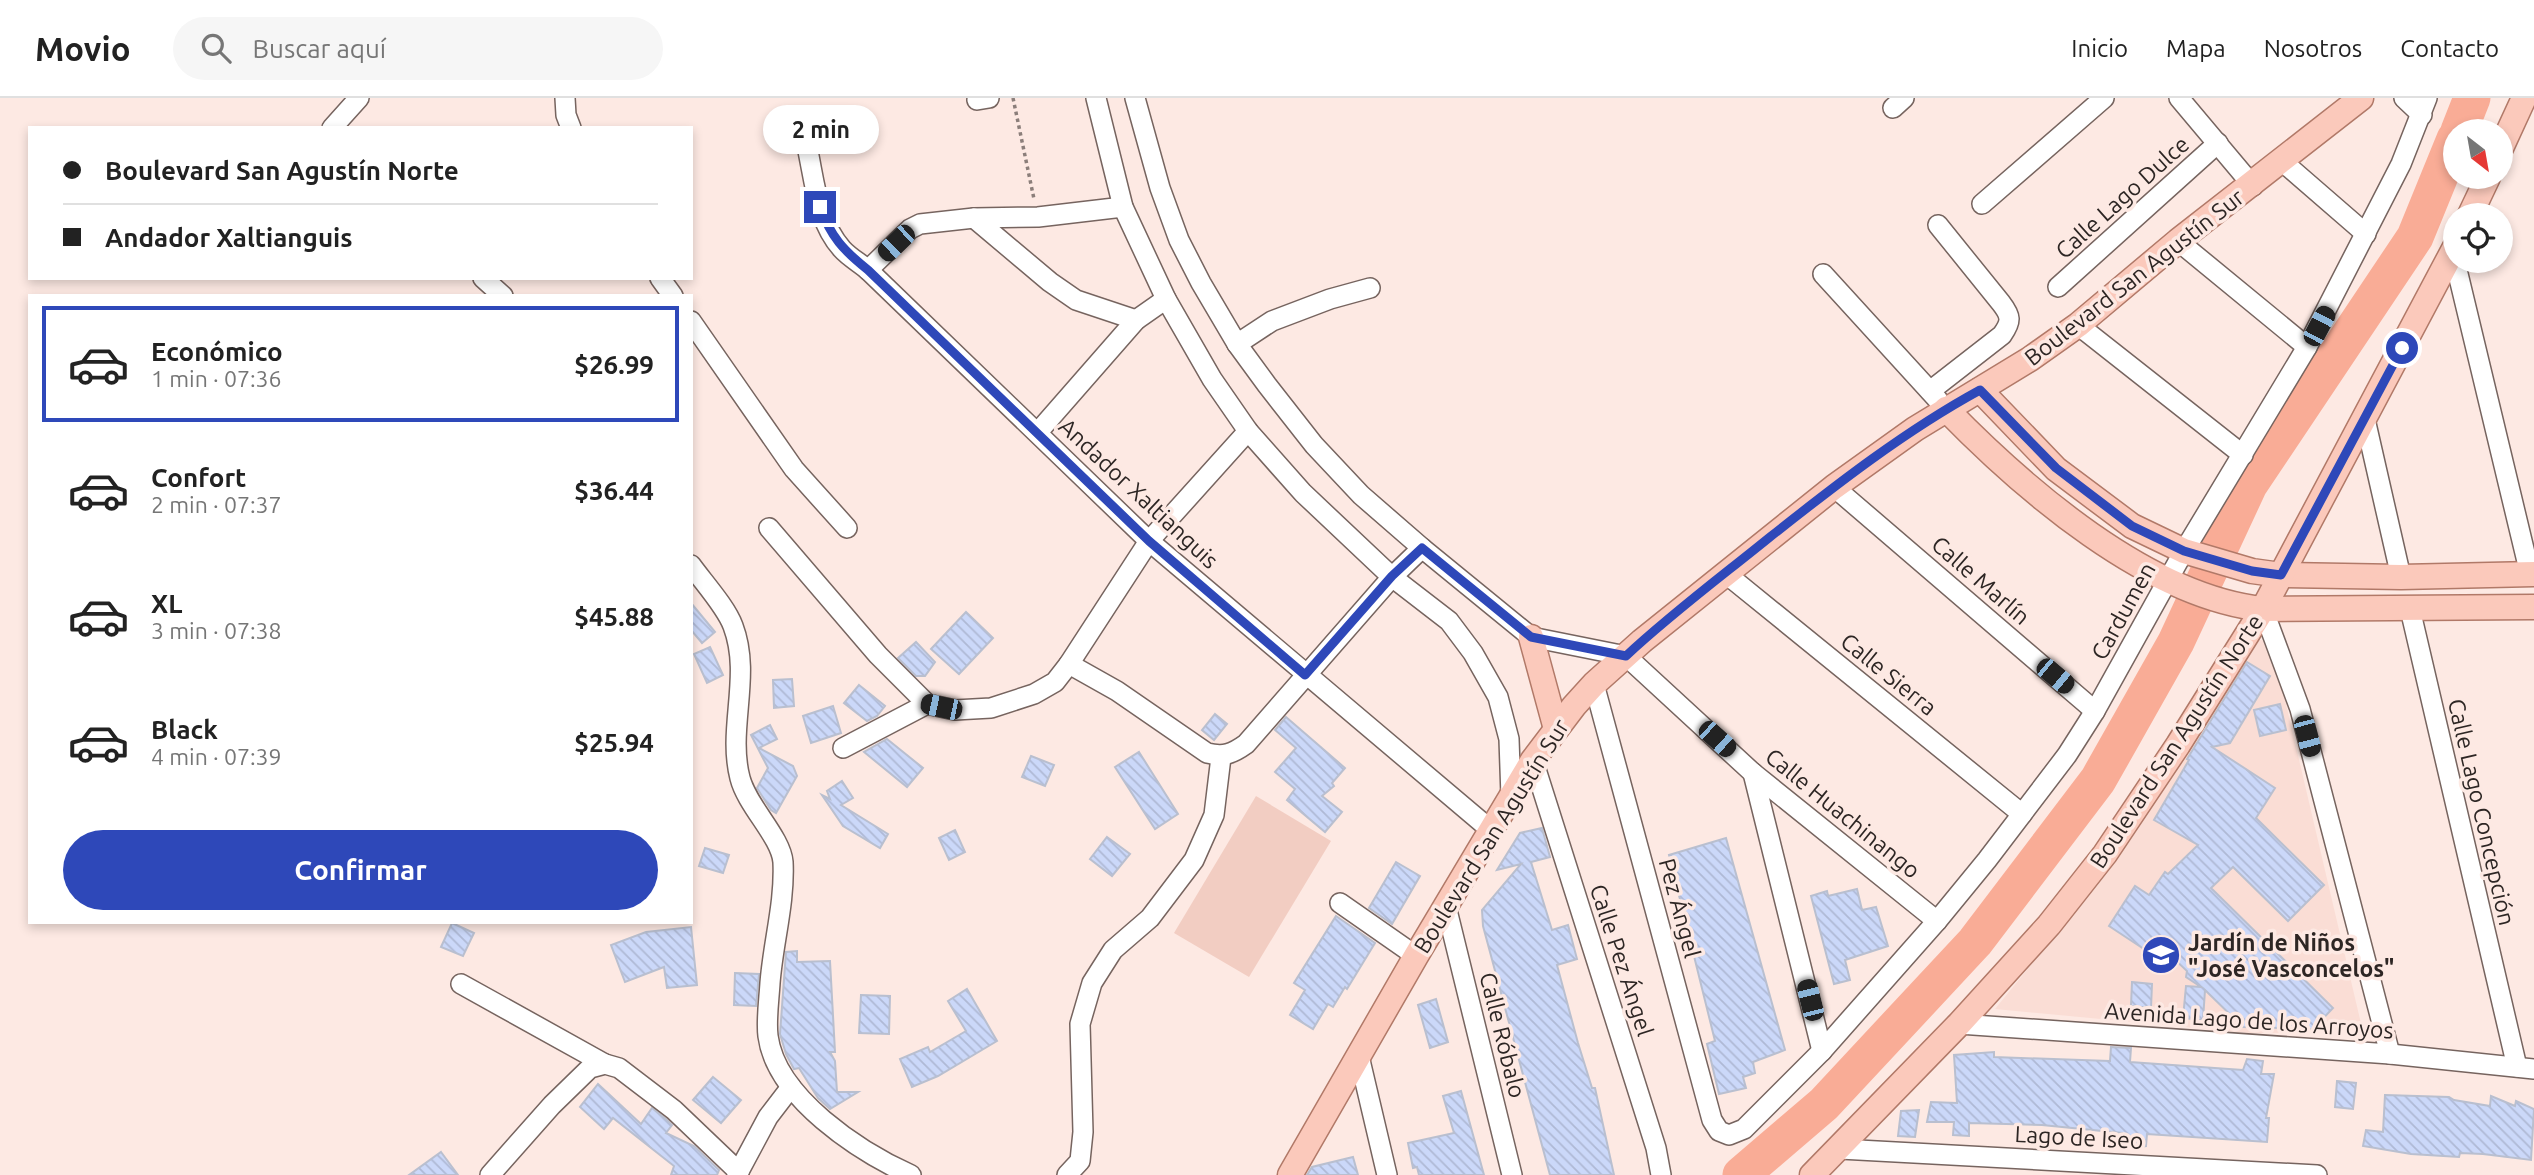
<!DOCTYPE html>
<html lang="es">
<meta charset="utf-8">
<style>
:root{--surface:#fff;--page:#f6f6f6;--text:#222;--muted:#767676;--line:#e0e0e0;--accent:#2e48b9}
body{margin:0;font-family:Ubuntu,sans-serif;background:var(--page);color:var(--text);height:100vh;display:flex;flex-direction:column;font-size:26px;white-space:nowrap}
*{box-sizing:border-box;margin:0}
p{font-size:23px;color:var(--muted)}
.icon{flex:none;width:38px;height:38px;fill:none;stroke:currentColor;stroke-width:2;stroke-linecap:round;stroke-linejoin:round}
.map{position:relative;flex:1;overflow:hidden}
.details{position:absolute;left:28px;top:196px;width:665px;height:630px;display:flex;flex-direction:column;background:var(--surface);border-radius:0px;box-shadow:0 4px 10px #0003}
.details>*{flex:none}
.guide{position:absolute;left:28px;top:28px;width:665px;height:154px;border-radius:0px;box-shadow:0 4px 10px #0003;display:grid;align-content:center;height:154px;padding:0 35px;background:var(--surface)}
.needle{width:46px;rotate:149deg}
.tools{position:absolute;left:2443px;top:21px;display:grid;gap:14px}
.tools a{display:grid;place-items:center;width:70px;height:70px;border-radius:50%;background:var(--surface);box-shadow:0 4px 10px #0003;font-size:35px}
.end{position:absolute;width:32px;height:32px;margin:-16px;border:9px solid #2e48b9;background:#fff;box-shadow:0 0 0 4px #fff}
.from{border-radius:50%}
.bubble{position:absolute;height:49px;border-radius:24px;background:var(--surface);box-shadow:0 4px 10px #0003;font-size:23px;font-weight:600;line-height:49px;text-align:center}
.car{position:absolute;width:21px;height:42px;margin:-21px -10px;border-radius:9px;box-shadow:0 0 5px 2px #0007;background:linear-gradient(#222 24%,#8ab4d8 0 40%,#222 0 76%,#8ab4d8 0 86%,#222 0)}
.guide b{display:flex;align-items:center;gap:24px;height:66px;font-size:26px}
.guide b+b{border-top:2px solid var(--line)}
.guide i{width:18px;height:18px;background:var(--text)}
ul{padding:12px 0 0;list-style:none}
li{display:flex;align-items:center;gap:21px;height:116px;margin:0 14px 10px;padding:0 21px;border:4px solid transparent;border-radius:0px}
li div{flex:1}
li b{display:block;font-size:26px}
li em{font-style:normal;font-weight:600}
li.current{border-color:var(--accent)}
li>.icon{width:63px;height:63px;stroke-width:1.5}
.button{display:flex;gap:14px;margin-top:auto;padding:14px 35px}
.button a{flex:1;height:80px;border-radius:42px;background:var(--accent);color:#fff;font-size:28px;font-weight:600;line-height:80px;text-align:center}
header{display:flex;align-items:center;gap:42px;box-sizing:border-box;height:98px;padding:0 35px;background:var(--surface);border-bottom:2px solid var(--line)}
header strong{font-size:33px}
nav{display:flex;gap:38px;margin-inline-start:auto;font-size:24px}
.search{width:490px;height:63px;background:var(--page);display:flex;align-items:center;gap:18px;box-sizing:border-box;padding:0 24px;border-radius:38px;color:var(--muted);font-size:26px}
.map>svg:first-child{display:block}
.built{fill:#faddd5}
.park{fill:#f2cdc2}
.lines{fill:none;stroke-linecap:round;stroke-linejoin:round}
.river{stroke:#f9ac96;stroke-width:37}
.building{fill:url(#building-back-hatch);stroke:#b9bfcf;stroke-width:2}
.minor-casing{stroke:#76645f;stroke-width:22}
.major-casing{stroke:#b17968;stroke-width:27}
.path{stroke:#8b7e7a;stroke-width:3.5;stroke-dasharray:3.5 3.5;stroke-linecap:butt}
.minor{stroke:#fff;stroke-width:19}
.major{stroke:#fbc9bb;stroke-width:24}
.route{stroke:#2e48b9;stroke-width:9}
.labels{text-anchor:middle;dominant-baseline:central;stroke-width:7;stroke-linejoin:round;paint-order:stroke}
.street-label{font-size:23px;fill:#2d2624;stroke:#fde9e3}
.poi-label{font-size:23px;font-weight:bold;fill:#2d2624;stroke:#fde9e3;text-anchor:start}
</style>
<header>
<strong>Movio</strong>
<div class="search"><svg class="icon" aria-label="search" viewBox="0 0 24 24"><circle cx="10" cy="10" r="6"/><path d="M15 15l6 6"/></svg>Buscar aquí</div>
<nav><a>Inicio</a><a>Mapa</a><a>Nosotros</a><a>Contacto</a></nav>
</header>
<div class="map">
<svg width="2534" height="1077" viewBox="0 0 2534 1077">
<defs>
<pattern id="building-back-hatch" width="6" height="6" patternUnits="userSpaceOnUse" patternTransform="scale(1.75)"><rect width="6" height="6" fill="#cbd8f9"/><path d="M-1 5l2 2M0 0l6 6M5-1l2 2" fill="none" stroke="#afb9d5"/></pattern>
</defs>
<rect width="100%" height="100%" fill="#fde9e3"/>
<path class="built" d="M2255 541 2267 543 2273 551 2363 934 2249 935 1995 911 2083 803Z"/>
<path class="park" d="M1256 698 1331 743 1249 879 1174 835Z"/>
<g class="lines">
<g class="river">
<path d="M2459 33 2472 0"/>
<path d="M1741 1077 1824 1006 1975 844 2098 682 2176 544 2249 387 2415 139 2455 41"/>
</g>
</g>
<g class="building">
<path d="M691 505 715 534 702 545 691 532Z"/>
<path d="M966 514 993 540 959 576 931 551Z"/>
<path d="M916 544 935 564 925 578H916L898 560Z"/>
<path d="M710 549 723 577 707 585 694 556Z"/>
<path d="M2247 564 2270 578 2230 645 2212 649 2275 690 2256 720 2324 787 2288 823 2233 769 2211 790 2333 910 2313 931 2243 929 2205 892 2203 922 2183 920 2186 888 2201 889 2186 879 2187 873 2168 855 2162 863 2109 828 2135 788 2149 797 2165 774 2168 776 2198 747 2154 722 2189 662 2187 661Z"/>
<path d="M792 581 794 608 774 610 773 582Z"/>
<path d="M859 587 885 608 877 618 867 623 844 605Z"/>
<path d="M2280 606 2286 632 2260 638 2254 612Z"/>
<path d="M833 608 841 635 811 645 803 618Z"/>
<path d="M1215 616 1227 626 1214 642 1202 632Z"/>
<path d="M1286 619 1345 670 1332 685 1334 688 1322 698 1342 714 1325 734 1287 702 1295 691 1275 674 1296 650 1275 632Z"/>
<path d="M770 627 777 641 759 650 793 668 797 678 776 715 771 712 757 690 768 670 751 637Z"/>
<path d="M887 641 923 670 907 689 864 654Z"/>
<path d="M1139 654 1178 716 1155 731 1115 669Z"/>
<path d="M1031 658 1054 667 1045 688 1022 679Z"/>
<path d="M842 683 853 700 841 707 888 736 880 750 843 728 822 697 830 701 827 693Z"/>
<path d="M1542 730 1550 759 1531 764 1552 832 1568 827 1577 861 1557 867 1578 945 1592 990H1595L1614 1077H1550L1483 828 1482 812 1521 766 1497 772 1520 735Z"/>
<path d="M955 732 965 754 949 762 939 740Z"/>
<path d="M1107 739 1130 756 1112 778 1090 761Z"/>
<path d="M1726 740 1785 952 1753 964 1755 975 1743 979 1746 990 1719 996 1707 946 1715 943 1669 757Z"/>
<path d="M705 750 729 757 723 775 699 768Z"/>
<path d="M1396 764 1420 778 1392 826 1369 810Z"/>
<path d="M1857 791 1862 812 1876 809 1888 848 1845 862 1850 882 1834 886 1811 798 1827 793 1828 798Z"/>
<path d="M1336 818 1375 845 1347 891 1345 889 1333 909 1328 906 1313 931 1290 917 1305 892 1294 885Z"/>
<path d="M452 825 474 835 463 858 441 849Z"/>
<path d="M691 829 697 887 667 890 664 869 625 884 611 847 646 834Z"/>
<path d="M797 853V864L830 863 835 954H830L835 963 837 994H858L830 1011 818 1000 799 970 794 971 786 956 780 936 786 854Z"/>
<path d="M735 875 759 876 756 908 734 907Z"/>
<path d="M2132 884 2152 886 2151 910 2131 908Z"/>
<path d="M967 891 997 943 938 978 912 989 900 961 928 949 930 954 966 933 948 903Z"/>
<path d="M861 897 890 898 889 936 859 935Z"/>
<path d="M1436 901 1448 944 1430 950 1418 907Z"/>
<path d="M2111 949 2131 950 2130 964 2243 972 2247 961 2263 963 2261 976H2274L2266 1020H2269L2267 1044 2147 1036 2146 1048 2132 1050 2121 1048 2122 1035 2042 1027 1969 1025V1038L1953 1037 1954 1024H1927L1931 1004 1957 1005 1954 957 1994 954V959L2110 963Z"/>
<path d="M713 979 741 1002 721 1025 693 1002Z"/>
<path d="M2337 983 2356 985 2353 1011 2335 1009Z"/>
<path d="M598 986 641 1026 652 1010 666 1021 672 1027 666 1035 694 1048 719 1072 717 1077H671L674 1068 613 1020 604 1031 580 1009Z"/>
<path d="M1461 993 1484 1077H1419L1417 1069 1413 1070 1408 1045 1454 1035 1443 998Z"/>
<path d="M2385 997 2449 999 2454 1002 2490 1008 2491 998 2515 1008 2516 1003 2534 1011 2531 1062 2483 1056 2460 1055 2459 1059 2411 1056 2363 1048 2366 1032 2383 1034Z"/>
<path d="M1919 1012 1915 1039 1898 1038 1901 1013Z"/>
<path d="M441 1054 458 1077H409Z"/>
<path d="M1353 1059 1358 1077H1307L1312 1069Z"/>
</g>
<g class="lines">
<g class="minor-casing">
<g id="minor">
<path d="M565 0 566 17 571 30"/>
<path d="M1096 0 1123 109 1166 201 1212 281 1248 333 1303 395 1392 479 1449 523 1473 555 1498 599 1509 641 1511 699"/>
<path d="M1135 0 1160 90 1179 142 1201 185 1237 246 1267 287 1314 347 1361 397 1422 450 1531 539 1626 558 1753 675 1937 823"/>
<path d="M2179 0 2253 88"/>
<path d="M2404 0 2422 17"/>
<path d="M977 2 989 0"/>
<path d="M1893 10 1904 0"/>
<path d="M332 30 359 0"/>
<path d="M808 53C815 87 818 124 842 151 849 159 860 165 868 172L1149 443 1492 733"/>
<path d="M2283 64 2366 136"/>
<path d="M1982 106 2104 0"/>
<path d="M974 120 1050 184 1076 202 1136 222"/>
<path d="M2178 143 2307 249"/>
<path d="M2453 155 2530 476"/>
<path d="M868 172 910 131 920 126 974 120 1038 119 1123 109"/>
<path d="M1823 176 1938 302"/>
<path d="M483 180 503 198"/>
<path d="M660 180 673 198"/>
<path d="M2058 189 2218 45"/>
<path d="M691 223 794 371 847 430"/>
<path d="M2078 227 2243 357"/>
<path d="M1237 246 1272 223 1330 201 1370 190"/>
<path d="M1930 293 2002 237C2012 223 2011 218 2001 205L1938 127"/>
<path d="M2365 321 2401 479"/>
<path d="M1038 334 1136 222 1166 201"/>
<path d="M1834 389 2095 613"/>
<path d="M769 430 878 557 927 606 955 612 991 610 1034 596 1055 584 1069 566 1149 443 1248 333"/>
<path d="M691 467C704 485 726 509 733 528 752 578 727 630 740 680 747 708 781 739 783 764 785 805 773 845 770 885 769 902 766 922 768 938 776 1000 860 1054 911 1077"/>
<path d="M1725 475 2022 716"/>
<path d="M2263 511 2300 611 2390 956"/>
<path d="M2410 511 2517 969"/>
<path d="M1069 566 1117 593 1207 655C1224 659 1232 656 1246 646L1392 479 1422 450"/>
<path d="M1594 586 1712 1022 1719 1033 1729 1037 1744 1031 1822 953 1937 823 1987 762 2067 657 2095 613 2184 453 2307 249 2401 66 2427 0"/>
<path d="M843 650 927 606"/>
<path d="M1533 662 1656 1050 1661 1077"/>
<path d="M1753 675 1822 953"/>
<path d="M1340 805 1416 858"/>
<path d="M1446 808 1512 1077"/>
<path d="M461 886 605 966"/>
<path d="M1959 926 2390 956 2534 971"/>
<path d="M1359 958 1387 1077"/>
<path d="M1840 1051 2317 1077"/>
<path d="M490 1077 552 1007 590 970 605 966 619 970 674 1012 739 1074"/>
<path d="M737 1077 768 1019 791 989"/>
<path d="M1067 1077 1080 1063 1083 1034 1080 926 1092 885 1113 852 1150 820 1194 762 1214 717 1221 659"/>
</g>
</g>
<g class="major-casing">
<g id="major">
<path d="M2501 50 2524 0"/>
<path d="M2470 117 2488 79"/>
<path d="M1980 292 2056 371 2132 428 2184 453 2252 473 2281 477 2401 479 2534 476"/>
<path d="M1946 311C2024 391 2148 499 2263 511L2534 509"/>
<path d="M1531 539 1556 631"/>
<path d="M1290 1077 1416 858 1533 662 1574 608 1594 586 1642 543 1834 389 1915 331 2030 261 2078 227 2178 143 2361 0"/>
<path d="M1812 1077 1959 926 2049 827 2105 756 2178 647 2263 511 2455 149"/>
</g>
</g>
<path class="path" d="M1013 0 1034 101"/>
<use href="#minor" class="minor"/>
<use href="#major" class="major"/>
</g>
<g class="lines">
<path class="route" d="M820 109C831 139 843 152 868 172L1149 443 1305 577 1392 478 1422 450 1531 539 1626 558C1672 515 1722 478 1770 439 1837 386 1905 333 1980 292L2056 370 2132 428 2184 453 2252 473 2281 477 2402 250"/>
</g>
<defs>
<g id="school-disc" transform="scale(2.0125)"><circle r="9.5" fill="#2e48b9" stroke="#fde9e3"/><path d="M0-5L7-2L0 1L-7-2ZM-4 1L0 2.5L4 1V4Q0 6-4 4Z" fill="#fff"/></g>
</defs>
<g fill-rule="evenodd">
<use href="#school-disc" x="2161" y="857"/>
</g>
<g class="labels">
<g class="street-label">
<text transform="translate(2122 99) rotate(-42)">Calle Lago Dulce</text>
<text transform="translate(2134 179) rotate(-38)">Boulevard San Agustín Sur</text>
<text transform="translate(1139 395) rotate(43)">Andador Xaltianguis</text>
<text transform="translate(1981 482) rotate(41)">Calle Marlín</text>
<text transform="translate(2123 513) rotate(-61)">Cardumen</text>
<text transform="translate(1889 576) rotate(39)">Calle Sierra</text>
<text transform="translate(2176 643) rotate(-57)">Boulevard San Agustín Norte</text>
<text transform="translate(2482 714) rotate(77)">Calle Lago Concepción</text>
<text transform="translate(1843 715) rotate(39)">Calle Huachinango</text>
<text transform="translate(1491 738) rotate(-58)">Boulevard San Agustín Sur</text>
<text transform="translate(1680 810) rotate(75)">Pez Ángel</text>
<text transform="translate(1622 862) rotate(72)">Calle Pez Ángel</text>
<text transform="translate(2249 922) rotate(4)">Avenida Lago de los Arroyos</text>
<text transform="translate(1503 937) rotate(76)">Calle Róbalo</text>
<text transform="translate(2079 1039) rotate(3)">Lago de Iseo</text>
</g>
<g class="poi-label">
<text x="2188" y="844">Jardín de Niños<tspan x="2188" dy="26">"José Vasconcelos"</tspan></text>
</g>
</g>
</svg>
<div class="tools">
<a><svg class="needle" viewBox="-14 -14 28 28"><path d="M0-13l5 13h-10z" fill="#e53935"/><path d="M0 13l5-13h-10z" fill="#767676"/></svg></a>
<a><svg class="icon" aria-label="locate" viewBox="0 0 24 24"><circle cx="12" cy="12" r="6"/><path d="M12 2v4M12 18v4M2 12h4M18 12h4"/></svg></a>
</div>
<i class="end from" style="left:2402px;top:250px"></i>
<i class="end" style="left:820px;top:109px"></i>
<div class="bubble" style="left:763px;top:7px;width:116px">2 min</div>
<i class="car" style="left:896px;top:145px;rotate:226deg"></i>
<i class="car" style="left:2319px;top:228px;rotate:28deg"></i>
<i class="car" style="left:2055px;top:578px;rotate:130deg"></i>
<i class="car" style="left:941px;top:609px;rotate:282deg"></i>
<i class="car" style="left:2307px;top:638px;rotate:165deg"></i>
<i class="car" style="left:1717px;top:641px;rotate:132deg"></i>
<i class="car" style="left:1810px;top:902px;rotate:346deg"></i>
<div class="guide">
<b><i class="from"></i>Boulevard San Agustín Norte</b>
<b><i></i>Andador Xaltianguis</b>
</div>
<section class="details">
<ul>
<li class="current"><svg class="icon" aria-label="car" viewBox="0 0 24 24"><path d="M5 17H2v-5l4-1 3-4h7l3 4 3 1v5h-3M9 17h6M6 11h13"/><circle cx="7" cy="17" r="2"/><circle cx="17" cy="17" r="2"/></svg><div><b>Económico</b><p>1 min · 07:36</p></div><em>$26.99</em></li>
<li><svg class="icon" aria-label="car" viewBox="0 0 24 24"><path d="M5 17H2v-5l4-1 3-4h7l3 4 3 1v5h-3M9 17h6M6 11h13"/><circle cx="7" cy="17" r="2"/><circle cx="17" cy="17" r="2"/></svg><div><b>Confort</b><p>2 min · 07:37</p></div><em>$36.44</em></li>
<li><svg class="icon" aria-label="car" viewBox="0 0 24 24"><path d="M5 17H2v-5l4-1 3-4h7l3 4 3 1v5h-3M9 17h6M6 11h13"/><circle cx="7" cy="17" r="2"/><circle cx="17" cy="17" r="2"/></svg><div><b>XL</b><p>3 min · 07:38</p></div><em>$45.88</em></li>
<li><svg class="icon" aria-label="car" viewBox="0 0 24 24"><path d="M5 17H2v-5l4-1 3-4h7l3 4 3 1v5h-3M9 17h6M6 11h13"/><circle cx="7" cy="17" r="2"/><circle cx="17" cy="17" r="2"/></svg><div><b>Black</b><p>4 min · 07:39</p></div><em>$25.94</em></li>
</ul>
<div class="button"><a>Confirmar</a></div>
</section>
</div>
